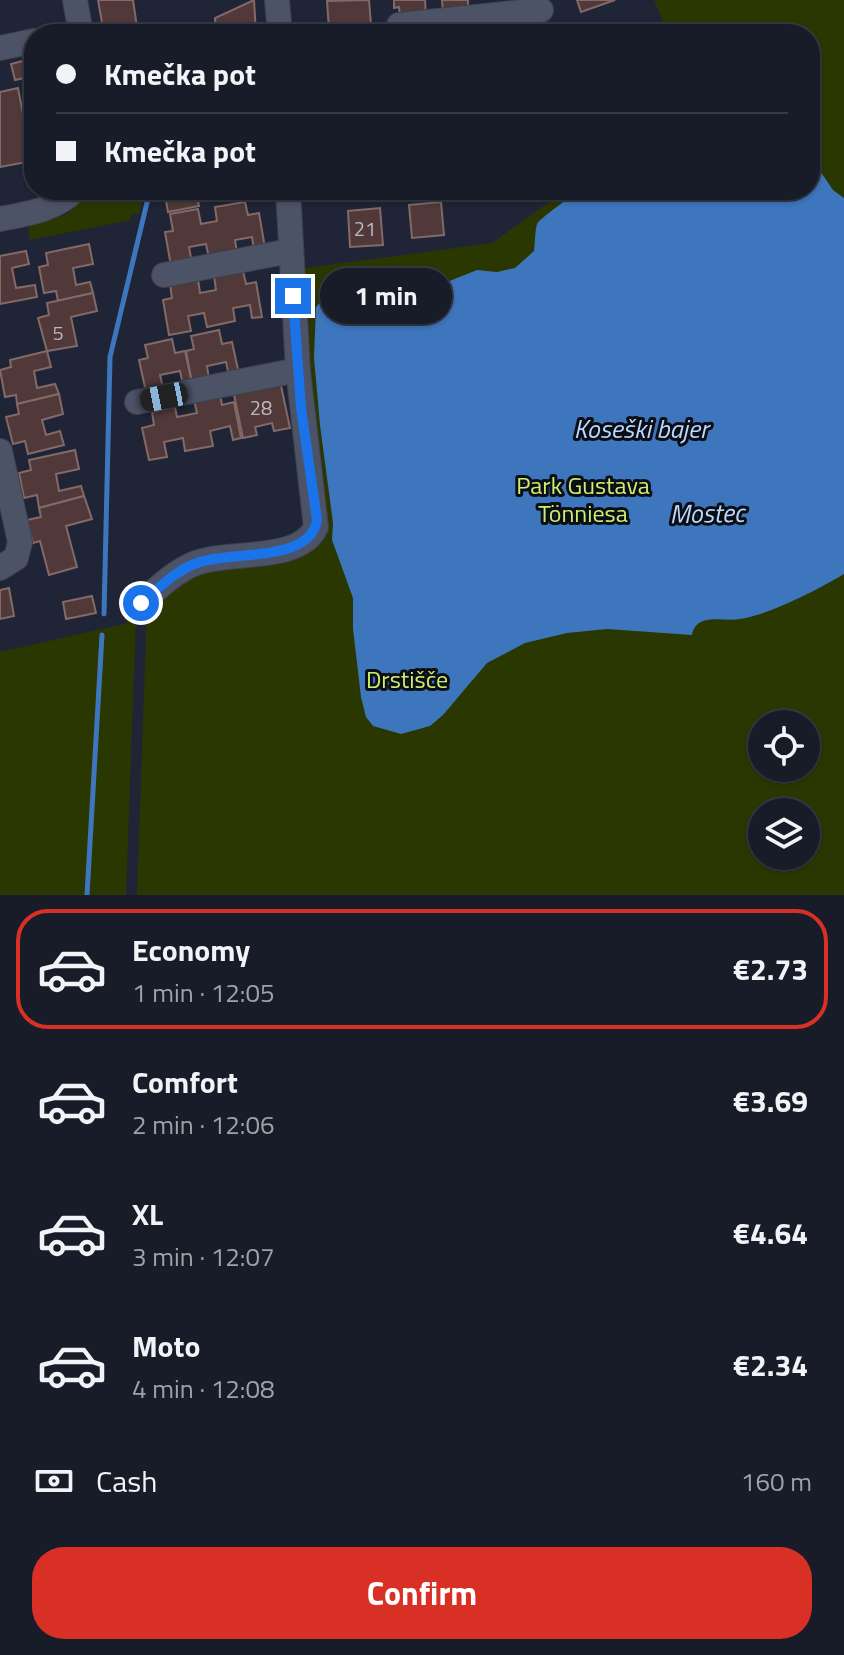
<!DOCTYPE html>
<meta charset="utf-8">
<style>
:root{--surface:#171c28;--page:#202530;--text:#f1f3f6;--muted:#9ea1a8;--line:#363a45;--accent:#d93025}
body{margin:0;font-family:"Titillium Web",sans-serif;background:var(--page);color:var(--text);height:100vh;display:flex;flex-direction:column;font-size:30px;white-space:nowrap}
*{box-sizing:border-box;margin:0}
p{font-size:26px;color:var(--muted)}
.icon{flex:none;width:44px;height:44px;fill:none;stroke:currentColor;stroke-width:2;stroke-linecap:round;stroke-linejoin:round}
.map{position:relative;height:895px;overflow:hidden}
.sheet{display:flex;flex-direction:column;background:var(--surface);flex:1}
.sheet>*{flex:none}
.banner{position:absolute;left:24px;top:24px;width:796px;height:176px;border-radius:32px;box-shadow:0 2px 6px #0004,0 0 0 2px var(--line);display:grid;align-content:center;height:176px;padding:0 32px;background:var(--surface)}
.tools{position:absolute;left:748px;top:710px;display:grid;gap:16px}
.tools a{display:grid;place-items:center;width:72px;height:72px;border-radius:50%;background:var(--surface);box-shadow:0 2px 6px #0004,0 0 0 2px var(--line);font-size:40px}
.end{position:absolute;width:36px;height:36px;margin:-18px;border:10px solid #1a73e8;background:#fff;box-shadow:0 0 0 4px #fff}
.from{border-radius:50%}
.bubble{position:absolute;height:56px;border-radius:28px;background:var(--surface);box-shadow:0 2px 6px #0004,0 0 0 2px var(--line);font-size:26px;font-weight:700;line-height:56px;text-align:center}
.car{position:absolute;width:24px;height:48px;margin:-24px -12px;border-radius:10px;box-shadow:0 0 6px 2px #0007;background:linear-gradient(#222 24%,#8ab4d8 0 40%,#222 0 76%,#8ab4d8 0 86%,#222 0)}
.banner b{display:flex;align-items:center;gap:28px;height:76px;font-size:30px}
.banner b+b{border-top:2px solid var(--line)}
.banner i{width:20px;height:20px;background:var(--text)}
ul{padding:14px 0 0;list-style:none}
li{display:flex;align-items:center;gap:24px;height:120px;margin:0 16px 12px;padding:0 16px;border:4px solid transparent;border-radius:32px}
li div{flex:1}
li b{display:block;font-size:30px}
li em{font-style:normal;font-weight:700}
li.active{border-color:var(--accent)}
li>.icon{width:72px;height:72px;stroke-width:1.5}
.pay{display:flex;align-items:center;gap:20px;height:88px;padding:0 32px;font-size:30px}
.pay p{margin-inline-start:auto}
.button{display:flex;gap:16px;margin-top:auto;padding:16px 32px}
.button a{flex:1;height:92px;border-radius:32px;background:var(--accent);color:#fff;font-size:32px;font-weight:700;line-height:92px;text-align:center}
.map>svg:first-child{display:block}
.green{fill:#2b3701;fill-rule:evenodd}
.water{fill:#3d76bd}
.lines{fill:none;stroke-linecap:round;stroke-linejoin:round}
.stream{stroke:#3d76bd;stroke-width:5}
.building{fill:#503938;stroke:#836968;stroke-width:2}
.minor-casing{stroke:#3c414f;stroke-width:26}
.minor{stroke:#4c5366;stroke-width:24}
.route{stroke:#1a73e8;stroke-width:10}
.labels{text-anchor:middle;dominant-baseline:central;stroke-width:6;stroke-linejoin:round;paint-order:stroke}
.number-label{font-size:20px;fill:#bab8c0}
.park-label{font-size:24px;fill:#cdef71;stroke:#0c0e16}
.water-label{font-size:26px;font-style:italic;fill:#bad7fe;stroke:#0c0e16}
</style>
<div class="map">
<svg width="844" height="895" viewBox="0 0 844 895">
<rect width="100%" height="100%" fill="#1f2536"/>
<g class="green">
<path d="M654 0H844V895H137L147 606 185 574 311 545 298 269 492 243 566 190H810V34H642L665 26ZM762 724H806V768H762ZM762 812H806V856H762Z"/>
<path d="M93 190H145L139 214H130L131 220 30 240 28 227 67 214Z"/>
<path d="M136 616 126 895H0V652L124 624Z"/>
</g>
<path class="water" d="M810 156 833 190 844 198V574C817 590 771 614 740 619 724 622 696 612 692 635L607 629 567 633 525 643 487 663 443 715 430 726 401 734 373 726 366 717 361 697 353 629V598L332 540 333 523 320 425 314 358 316 307 328 293 358 289 437 286 477 270 497 272 515 268 534 251C535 243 535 231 537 224 539 219 572 196 579 190H810Z"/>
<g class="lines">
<g class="stream">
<path d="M104 614 110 357 150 190"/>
<path d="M87 895 102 635"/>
</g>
</g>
<g class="building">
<path d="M98 0H133L138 34H104Z"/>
<path d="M254 0 256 34H216L215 18Z"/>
<path d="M369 0 371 25 329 29 327 1Z"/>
<path d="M394 0H425L426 17H400L399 7 394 8Z"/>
<path d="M442 0H468V7L443 12Z"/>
<path d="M577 0H615L581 12Z"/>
<path d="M528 19 530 34H492L491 24Z"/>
<path d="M34 58V76L15 80 11 64Z"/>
<path d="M18 88 32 161 0 167V92Z"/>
<path d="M164 190H205L196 192 199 206 168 212Z"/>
<path d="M245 202 248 215 259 213 265 248 254 250 252 237 235 240 237 253 209 258 206 244 189 247 192 263 171 266 165 232 173 231 170 214 198 209 201 224 217 221 215 207Z"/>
<path d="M441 202 444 235 412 238 409 205Z"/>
<path d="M380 208 383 245 350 247 348 211Z"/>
<path d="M89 244 93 264 73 268 76 285 90 282 93 293 58 301 56 291 44 293 39 267 48 265 46 253Z"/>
<path d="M26 251 29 264 12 268 16 288 35 285 37 297 0 304V256Z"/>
<path d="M243 271 246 284 256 282 262 317 252 318 250 305 233 308 235 321 207 327 204 313 188 316 191 331 169 335 163 300 172 298 170 284 198 279 200 293 216 290 214 276Z"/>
<path d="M93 293 97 311 71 317 77 346 47 351 38 318 49 315 47 303Z"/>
<path d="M219 330 222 344 232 342 239 374 229 376 226 362 207 366 209 379 192 383 186 351 194 349 191 336Z"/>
<path d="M172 339 175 353 185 351 192 383 183 385 180 371 160 375 163 388 146 392 139 360 148 358 145 345Z"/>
<path d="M47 351 51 367 34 371 37 388 55 384 59 394 17 404 16 395 5 397 0 370 11 367 10 360Z"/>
<path d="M280 381 290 428 274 431 272 423 255 427 257 435 243 438 233 390Z"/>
<path d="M59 394 63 414 42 420 46 435 60 431 64 445 28 454 25 441 13 444 6 417 19 414 17 404Z"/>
<path d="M220 395 222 405 234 402 241 438 233 440 230 426 210 431 213 446 185 451 183 438 164 442 167 457 149 460 142 428 154 425 152 412 175 407 177 417 197 413 194 400Z"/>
<path d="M75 450 79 469 56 474 59 491 81 486 84 496 39 508 37 495 24 498 19 473 31 470 29 460Z"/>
<path d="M84 496 92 519 66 526 77 567 49 575 40 541 33 543 27 520 41 517 39 508Z"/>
<path d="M9 588 14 616 0 619V590Z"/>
<path d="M92 596 96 613 66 619 63 602Z"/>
</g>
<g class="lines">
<g class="minor-casing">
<g id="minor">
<path d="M75 0 81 34"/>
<path d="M277 0 280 34"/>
<path d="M399 25 541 10"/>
<path d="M0 48 34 41"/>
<path d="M0 219C27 214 55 210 75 190"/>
<path d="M164 275 290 251"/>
<path d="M137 402 298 370"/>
<path d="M0 451 20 542 16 558 0 568"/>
<path d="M141 603C158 588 175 571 196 563 230 550 300 563 316 527L298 370 288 190"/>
</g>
</g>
<use href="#minor" class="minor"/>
</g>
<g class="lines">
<path class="route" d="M141 603C159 588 175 571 197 563 230 550 310 564 317 520L301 408 293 296"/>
</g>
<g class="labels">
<g class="number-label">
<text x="365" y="228">21</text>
<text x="58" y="332">5</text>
<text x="261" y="407">28</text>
</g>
<g class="park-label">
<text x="583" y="485">Park Gustava<tspan x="583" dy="28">Tönniesa</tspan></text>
<text x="407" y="679">Drstišče</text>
</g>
<g class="water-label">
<text x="641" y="428">Koseški bajer</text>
<text transform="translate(707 513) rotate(-1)">Mostec</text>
</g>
</g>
</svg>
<div class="tools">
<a><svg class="icon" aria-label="locate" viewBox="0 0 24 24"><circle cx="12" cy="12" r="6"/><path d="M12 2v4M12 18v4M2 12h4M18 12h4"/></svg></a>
<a><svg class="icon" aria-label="layers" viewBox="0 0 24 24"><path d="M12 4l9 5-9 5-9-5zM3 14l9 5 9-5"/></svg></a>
</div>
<i class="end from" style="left:141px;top:603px"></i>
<i class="end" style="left:293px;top:296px"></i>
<div class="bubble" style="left:320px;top:268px;width:132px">1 min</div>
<i class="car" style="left:164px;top:397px;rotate:259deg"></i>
<div class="banner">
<b><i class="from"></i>Kmečka pot</b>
<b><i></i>Kmečka pot</b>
</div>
</div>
<section class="sheet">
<ul>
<li class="active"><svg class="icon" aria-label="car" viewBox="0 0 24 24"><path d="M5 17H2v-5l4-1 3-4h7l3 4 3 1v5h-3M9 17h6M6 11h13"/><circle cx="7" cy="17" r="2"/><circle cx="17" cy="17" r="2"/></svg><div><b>Economy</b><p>1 min · 12:05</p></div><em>€2.73</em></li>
<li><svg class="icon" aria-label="car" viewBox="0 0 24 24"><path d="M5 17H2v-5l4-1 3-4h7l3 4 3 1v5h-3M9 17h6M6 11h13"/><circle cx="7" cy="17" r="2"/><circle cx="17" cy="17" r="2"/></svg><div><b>Comfort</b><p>2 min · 12:06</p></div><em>€3.69</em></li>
<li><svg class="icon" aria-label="car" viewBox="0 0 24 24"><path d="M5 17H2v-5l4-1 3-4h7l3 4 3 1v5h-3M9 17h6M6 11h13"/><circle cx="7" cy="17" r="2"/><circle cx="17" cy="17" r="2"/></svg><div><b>XL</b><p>3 min · 12:07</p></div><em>€4.64</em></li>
<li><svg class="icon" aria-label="car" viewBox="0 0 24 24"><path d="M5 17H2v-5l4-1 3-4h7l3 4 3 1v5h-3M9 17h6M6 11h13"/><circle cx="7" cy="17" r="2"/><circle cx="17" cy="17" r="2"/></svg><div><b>Moto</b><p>4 min · 12:08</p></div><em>€2.34</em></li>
</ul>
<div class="pay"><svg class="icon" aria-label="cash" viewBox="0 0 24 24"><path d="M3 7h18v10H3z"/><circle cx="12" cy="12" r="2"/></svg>Cash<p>160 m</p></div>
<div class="button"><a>Confirm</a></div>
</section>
